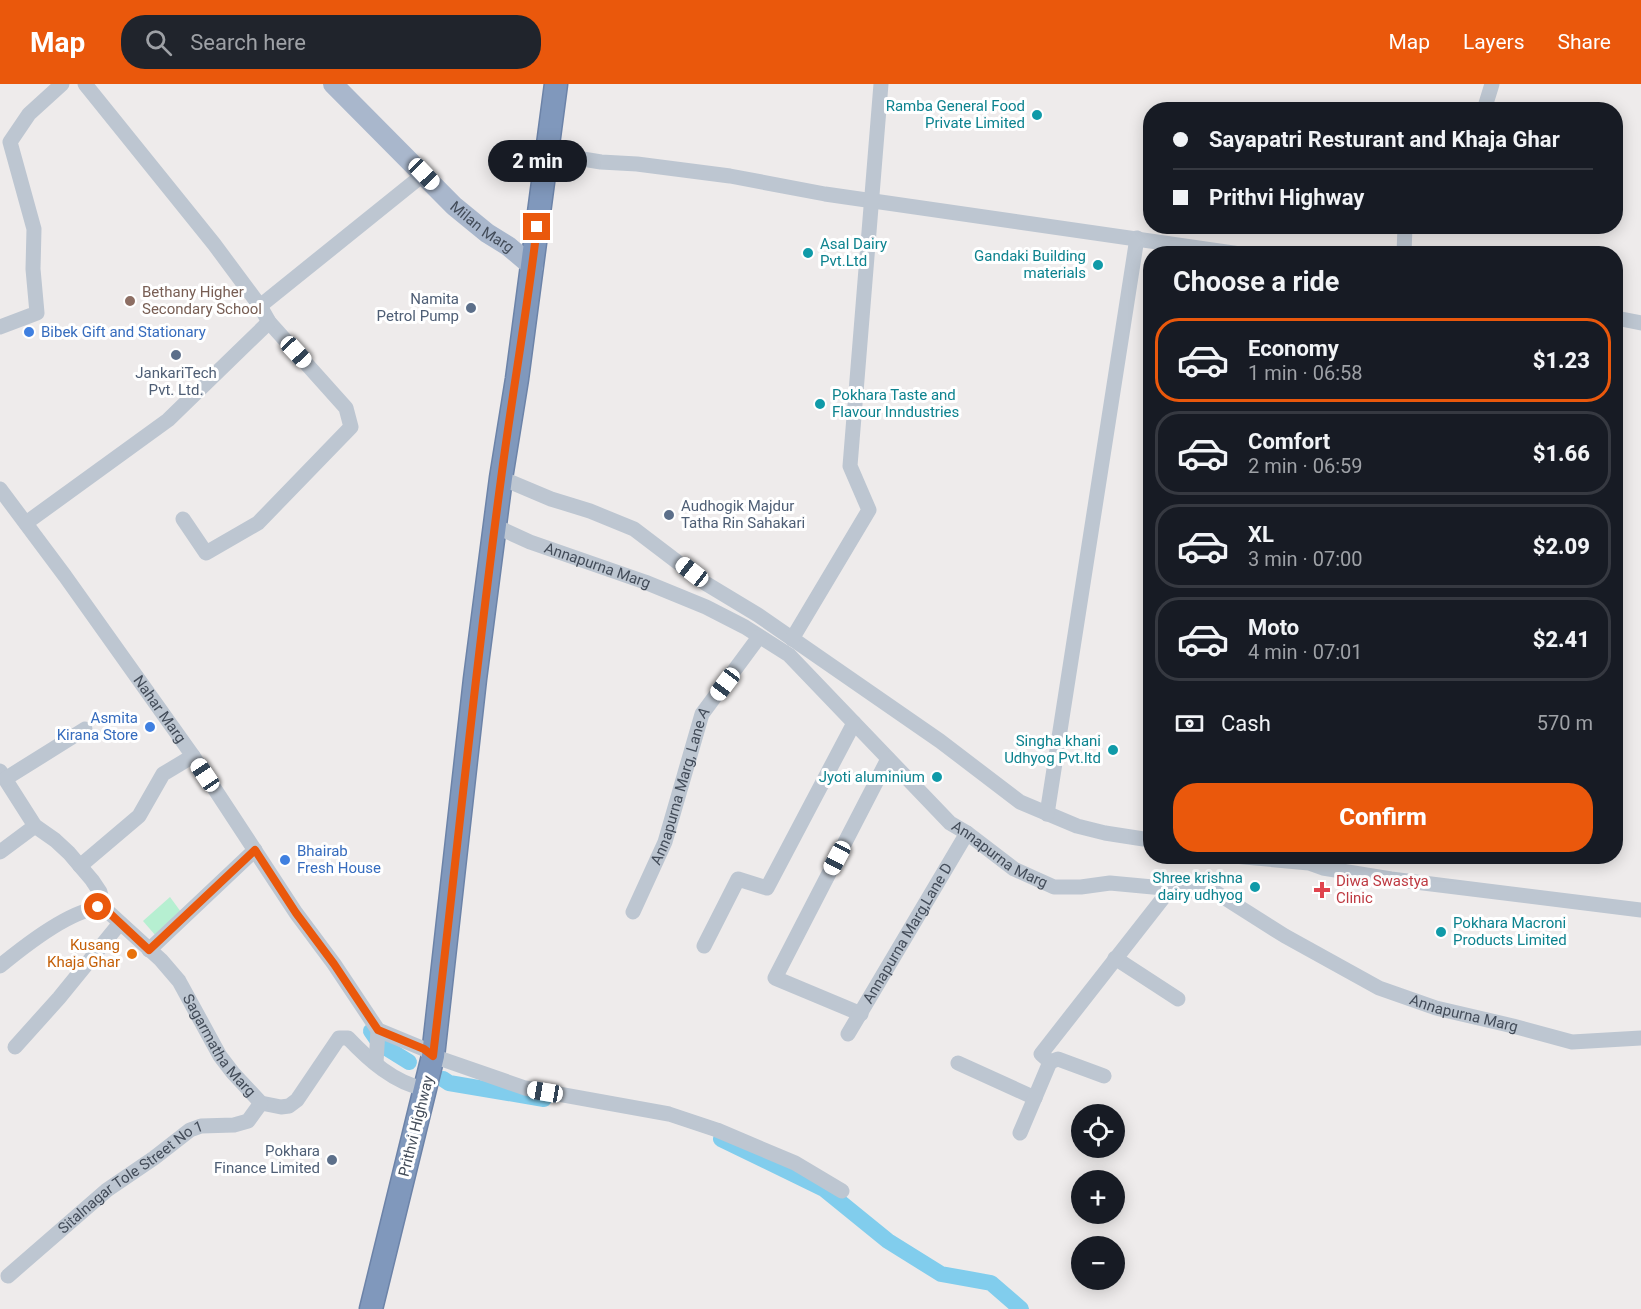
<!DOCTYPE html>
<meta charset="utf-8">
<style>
:root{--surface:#171b24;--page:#20242c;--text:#f1f3f6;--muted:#9ea1a6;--line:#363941;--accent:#ea580c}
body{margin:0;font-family:Roboto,sans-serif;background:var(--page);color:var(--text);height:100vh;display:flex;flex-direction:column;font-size:22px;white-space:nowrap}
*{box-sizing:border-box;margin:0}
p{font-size:20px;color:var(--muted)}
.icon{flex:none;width:33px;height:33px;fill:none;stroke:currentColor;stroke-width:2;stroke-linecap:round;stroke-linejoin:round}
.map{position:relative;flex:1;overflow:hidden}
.details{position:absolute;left:1143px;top:162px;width:480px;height:618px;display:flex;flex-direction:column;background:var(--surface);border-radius:24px;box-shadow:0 3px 15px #0003}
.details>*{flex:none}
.hud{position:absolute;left:1143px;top:18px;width:480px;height:132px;border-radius:24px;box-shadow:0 3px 15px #0003;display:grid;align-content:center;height:132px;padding:0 30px;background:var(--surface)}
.controls{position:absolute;left:1071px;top:1020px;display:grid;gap:12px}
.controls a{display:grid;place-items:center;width:54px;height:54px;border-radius:50%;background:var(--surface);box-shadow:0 3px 15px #0003;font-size:30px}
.end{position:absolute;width:27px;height:27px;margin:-14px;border:8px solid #ea580c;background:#fff;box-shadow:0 0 0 3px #fff}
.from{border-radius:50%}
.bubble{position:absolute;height:42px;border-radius:21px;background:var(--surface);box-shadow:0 3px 15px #0003;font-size:20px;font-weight:800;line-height:42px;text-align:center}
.car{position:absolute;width:18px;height:36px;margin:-18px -9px;border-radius:8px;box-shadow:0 0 4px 2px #0007;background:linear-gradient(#fff 24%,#345 0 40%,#fff 0 76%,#345 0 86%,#fff 0)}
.hud b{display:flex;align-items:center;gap:21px;height:57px;font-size:22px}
.hud b+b{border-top:2px solid var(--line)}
.hud i{width:15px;height:15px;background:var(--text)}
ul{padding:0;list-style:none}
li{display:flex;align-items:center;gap:18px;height:84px;margin:0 12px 9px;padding:0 18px;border:3px solid var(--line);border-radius:24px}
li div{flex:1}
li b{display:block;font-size:22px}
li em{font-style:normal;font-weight:800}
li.current{border-color:var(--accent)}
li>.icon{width:54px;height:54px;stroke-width:1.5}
h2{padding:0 30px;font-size:27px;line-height:72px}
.pay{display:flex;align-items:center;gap:15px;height:66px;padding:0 30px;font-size:22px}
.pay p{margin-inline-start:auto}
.action{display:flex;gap:12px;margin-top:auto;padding:12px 30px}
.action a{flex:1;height:69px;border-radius:24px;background:var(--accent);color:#fff;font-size:24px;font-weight:800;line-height:69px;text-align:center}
header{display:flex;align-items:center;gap:36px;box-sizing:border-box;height:84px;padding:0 30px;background:var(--accent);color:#fff}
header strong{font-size:28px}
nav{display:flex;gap:33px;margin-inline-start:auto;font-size:21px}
.search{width:420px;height:54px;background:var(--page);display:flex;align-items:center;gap:15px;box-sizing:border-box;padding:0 21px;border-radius:24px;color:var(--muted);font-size:22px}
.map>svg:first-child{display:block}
.grass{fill:#b6efd1}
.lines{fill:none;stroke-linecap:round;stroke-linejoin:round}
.canal{stroke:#81cded;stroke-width:16}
.highway-casing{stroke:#6c83a8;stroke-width:25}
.minor{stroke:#bdc6d1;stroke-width:15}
.major{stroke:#a9b7cc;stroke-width:20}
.highway{stroke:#8098bc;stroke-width:22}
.route{stroke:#ea580c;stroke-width:8}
.culture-dot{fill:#0f9aa8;stroke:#fff;stroke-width:2}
.education-dot{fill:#8d6e63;stroke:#fff;stroke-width:2}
.service-dot{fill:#5c6f8a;stroke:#fff;stroke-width:2}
.shop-dot{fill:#3f7fe0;stroke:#fff;stroke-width:2}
.health-dot{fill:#e0444e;stroke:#fff;stroke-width:2}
.food-dot{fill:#e8710a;stroke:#fff;stroke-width:2}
.labels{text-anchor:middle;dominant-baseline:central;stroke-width:6;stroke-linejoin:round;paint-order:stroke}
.culture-label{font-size:15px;fill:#0d838f;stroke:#fff;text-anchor:end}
.street-label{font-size:15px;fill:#434c59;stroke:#fff}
.education-label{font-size:15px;fill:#785e54;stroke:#fff;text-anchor:start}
.service-label{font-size:15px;fill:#4e5e75;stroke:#fff;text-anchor:end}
.shop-label{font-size:15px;fill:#366cbe;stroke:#fff;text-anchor:start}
.health-label{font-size:15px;fill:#be3a42;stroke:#fff;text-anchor:start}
.food-label{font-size:15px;fill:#c56008;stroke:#fff;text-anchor:end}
</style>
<header>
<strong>Map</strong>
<div class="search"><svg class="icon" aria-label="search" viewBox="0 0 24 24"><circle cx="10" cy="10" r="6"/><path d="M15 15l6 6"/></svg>Search here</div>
<nav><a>Map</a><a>Layers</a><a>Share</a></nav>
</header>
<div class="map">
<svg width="1641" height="1225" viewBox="0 0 1641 1225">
<rect width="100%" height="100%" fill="#eeebeb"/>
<path class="grass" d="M170 813 181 828 156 852 143 837Z"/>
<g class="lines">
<g class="canal">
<path d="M371 947 380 960 409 978"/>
<path d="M443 995 449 999 544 1015"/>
<path d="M721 1055 824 1105 888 1157 941 1190 991 1199 1021 1225"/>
</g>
<g class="highway-casing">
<path id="highway" d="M371 1225 433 972 475 595 501 394 517 295 556 0"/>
</g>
<g class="minor">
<path d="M85 0 214 160 260 222 269 238 346 324 351 343 258 439 206 469 183 435"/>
<path d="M1484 26 1492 0"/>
<path d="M546 69 601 78 637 80 730 92 825 110 1240 170"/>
<path d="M1404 170 1405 142"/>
<path d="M260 222 424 90"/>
<path d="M1616 234 1641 239"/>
<path d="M0 243 37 229 33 185 34 145 10 58 29 30 62 0"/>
<path d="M501 394 551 415 590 427 634 445 705 499 758 531 940 657 1020 718 1077 742 1105 749 1150 756"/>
<path id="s1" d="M0 405 65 492 193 672 296 829 334 880 378 946 424 965 433 972 525 1004 669 1030 717 1046 795 1079 842 1107"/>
<path d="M26 439 168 336 269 238"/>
<path id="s2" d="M495 442 530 458 645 498 706 523 745 543 789 571 950 739 967 749 1014 785 1054 803H1081L1110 799 1217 809 1285 852 1379 904 1436 924 1513 942 1572 958 1641 954"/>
<path d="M792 555 869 426 850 382 881 0"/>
<path id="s3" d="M0 687 35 742 55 756 69 769 92 796 100 808 104 824 161 876 179 897 220 972 233 989 261 1019 281 1023 289 1022 297 1016 339 954H348C369 976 394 999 425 1005"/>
<path d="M5 695 85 645"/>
<path d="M1047 730 1137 154"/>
<path d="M0 768 35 742"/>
<path d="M1234 772 1309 779 1323 784 1391 795 1641 826"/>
<path d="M80 782 139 732 163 690 193 672"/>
<path id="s4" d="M633 828 665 758 702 630 759 553"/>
<path d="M704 862 738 795 767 804 854 639"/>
<path d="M149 866 255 766"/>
<path d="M1115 874 1178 915"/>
<path d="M0 882C23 863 75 822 104 824"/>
<path d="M861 930 775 894 888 675"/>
<path id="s5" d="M848 950 967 749"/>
<path d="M15 963 59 914 120 839"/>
<path d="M1050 978 1058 975 1104 992"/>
<path d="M376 979 378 946"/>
<path d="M958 979 1035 1014"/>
<path d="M1020 1049 1050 978 1041 970 1171 804"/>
<path id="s6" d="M8 1192 107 1106 154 1074 190 1046 201 1042 234 1041 248 1037 261 1019"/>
</g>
<path class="major" id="s7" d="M333 0 454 122 487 149 508 162 533 183"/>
<use href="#highway" class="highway"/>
</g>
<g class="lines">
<path class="route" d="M98 823 104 824 149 866 255 766 296 829 334 880 378 946 424 965 433 972C456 779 475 587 501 395 512 311 527 228 537 143"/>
</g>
<g class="culture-dot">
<circle cx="1037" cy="31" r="6"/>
<circle cx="808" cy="169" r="6"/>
<circle cx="1098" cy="181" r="6"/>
<circle cx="820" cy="320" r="6"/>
<circle cx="1113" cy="666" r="6"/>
<circle cx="937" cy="693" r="6"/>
<circle cx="1255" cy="803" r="6"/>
<circle cx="1441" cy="848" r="6"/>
</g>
<circle class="education-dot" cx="130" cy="217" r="6"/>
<g class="service-dot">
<circle cx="471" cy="224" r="6"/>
<circle cx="176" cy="271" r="6"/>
<circle cx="669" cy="431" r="6"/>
<circle cx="332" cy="1076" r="6"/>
</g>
<g class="shop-dot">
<circle cx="29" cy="248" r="6"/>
<circle cx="150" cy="643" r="6"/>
<circle cx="285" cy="776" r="6"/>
</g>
<path class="health-dot" d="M1319 797h6v6h6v6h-6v6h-6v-6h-6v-6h6z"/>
<circle class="food-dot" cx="132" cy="870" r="6"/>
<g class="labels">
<g class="culture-label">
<text x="1025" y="22">Ramba General Food<tspan x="1025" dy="17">Private Limited</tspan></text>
<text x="820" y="160" text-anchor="start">Asal Dairy<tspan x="820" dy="17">Pvt.Ltd</tspan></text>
<text x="1086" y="172">Gandaki Building<tspan x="1086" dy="17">materials</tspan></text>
<text x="832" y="311" text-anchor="start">Pokhara Taste and<tspan x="832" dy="17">Flavour Inndustries</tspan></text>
<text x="1101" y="657">Singha khani<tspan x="1101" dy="17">Udhyog Pvt.ltd</tspan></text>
<text x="925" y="693">Jyoti aluminium</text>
<text x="1243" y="794">Shree krishna<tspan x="1243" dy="17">dairy udhyog</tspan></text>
<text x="1453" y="839" text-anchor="start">Pokhara Macroni<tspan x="1453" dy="17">Products Limited</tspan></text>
</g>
<g class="street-label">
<text stroke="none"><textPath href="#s7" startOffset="207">Milan Marg</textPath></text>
<text stroke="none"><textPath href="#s2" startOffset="110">Annapurna Marg</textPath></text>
<text stroke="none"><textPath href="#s1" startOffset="272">Nahar Marg</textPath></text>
<text stroke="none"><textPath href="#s4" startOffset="135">Annapurna Marg, Lane A</textPath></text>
<text stroke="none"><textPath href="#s2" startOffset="614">Annapurna Marg</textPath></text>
<text stroke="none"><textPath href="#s5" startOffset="117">Annapurna Marg,Lane D</textPath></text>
<text stroke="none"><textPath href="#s2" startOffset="1118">Annapurna Marg</textPath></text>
<text stroke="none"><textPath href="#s3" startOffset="356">Sagarmatha Marg</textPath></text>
<text transform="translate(416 1042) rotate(-76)">Prithvi Highway</text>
<text stroke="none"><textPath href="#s6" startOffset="158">Sitalnagar Tole Street No 1</textPath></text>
</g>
<g class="education-label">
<text x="142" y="208">Bethany Higher<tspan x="142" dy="17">Secondary School</tspan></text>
</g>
<g class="service-label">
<text x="459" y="215">Namita<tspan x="459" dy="17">Petrol Pump</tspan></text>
<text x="176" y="289" text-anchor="middle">JankariTech<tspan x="176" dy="17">Pvt. Ltd.</tspan></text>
<text x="681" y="422" text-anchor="start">Audhogik Majdur<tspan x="681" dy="17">Tatha Rin Sahakari</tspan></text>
<text x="320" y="1067">Pokhara<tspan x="320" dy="17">Finance Limited</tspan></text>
</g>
<g class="shop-label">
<text x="41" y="248">Bibek Gift and Stationary</text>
<text x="138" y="634" text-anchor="end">Asmita<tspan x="138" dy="17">Kirana Store</tspan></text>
<text x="297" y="767">Bhairab<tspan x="297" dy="17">Fresh House</tspan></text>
</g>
<g class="health-label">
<text x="1336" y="797">Diwa Swastya<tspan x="1336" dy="17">Clinic</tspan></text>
</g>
<g class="food-label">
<text x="120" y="861">Kusang<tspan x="120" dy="17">Khaja Ghar</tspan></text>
</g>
</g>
</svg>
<div class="controls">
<a><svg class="icon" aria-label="locate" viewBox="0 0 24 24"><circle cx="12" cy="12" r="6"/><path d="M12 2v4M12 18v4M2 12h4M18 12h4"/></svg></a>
<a>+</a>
<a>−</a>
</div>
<i class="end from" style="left:98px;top:823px"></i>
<i class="end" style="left:537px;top:143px"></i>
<div class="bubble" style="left:488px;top:56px;width:99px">2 min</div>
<i class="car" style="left:424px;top:90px;rotate:136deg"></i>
<i class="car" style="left:296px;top:268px;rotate:137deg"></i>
<i class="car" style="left:692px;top:488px;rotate:308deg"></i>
<i class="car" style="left:725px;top:600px;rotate:217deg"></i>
<i class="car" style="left:205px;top:691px;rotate:326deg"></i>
<i class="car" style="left:837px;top:774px;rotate:208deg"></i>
<i class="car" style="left:545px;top:1008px;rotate:280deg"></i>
<div class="hud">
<b><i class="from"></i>Sayapatri Resturant and Khaja Ghar</b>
<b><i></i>Prithvi Highway</b>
</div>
<section class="details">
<h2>Choose a ride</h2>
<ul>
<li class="current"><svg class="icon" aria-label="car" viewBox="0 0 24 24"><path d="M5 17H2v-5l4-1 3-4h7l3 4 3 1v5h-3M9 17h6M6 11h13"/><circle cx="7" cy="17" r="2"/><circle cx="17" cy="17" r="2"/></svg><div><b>Economy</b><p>1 min · 06:58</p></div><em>$1.23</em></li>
<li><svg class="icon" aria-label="car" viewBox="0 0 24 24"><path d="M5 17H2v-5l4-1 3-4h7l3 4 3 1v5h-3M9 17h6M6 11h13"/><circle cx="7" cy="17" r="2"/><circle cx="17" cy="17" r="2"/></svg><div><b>Comfort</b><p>2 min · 06:59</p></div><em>$1.66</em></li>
<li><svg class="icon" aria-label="car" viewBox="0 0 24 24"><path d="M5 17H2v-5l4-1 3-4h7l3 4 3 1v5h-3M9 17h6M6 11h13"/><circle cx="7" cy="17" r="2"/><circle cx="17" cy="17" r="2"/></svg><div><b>XL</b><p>3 min · 07:00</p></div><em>$2.09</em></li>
<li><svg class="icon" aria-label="car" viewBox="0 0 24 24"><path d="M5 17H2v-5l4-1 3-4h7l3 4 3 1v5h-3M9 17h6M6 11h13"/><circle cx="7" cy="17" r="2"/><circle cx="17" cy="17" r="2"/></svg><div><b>Moto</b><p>4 min · 07:01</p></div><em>$2.41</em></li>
</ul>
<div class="pay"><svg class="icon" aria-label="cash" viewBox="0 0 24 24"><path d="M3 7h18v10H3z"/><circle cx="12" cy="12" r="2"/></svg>Cash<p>570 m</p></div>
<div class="action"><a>Confirm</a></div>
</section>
</div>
